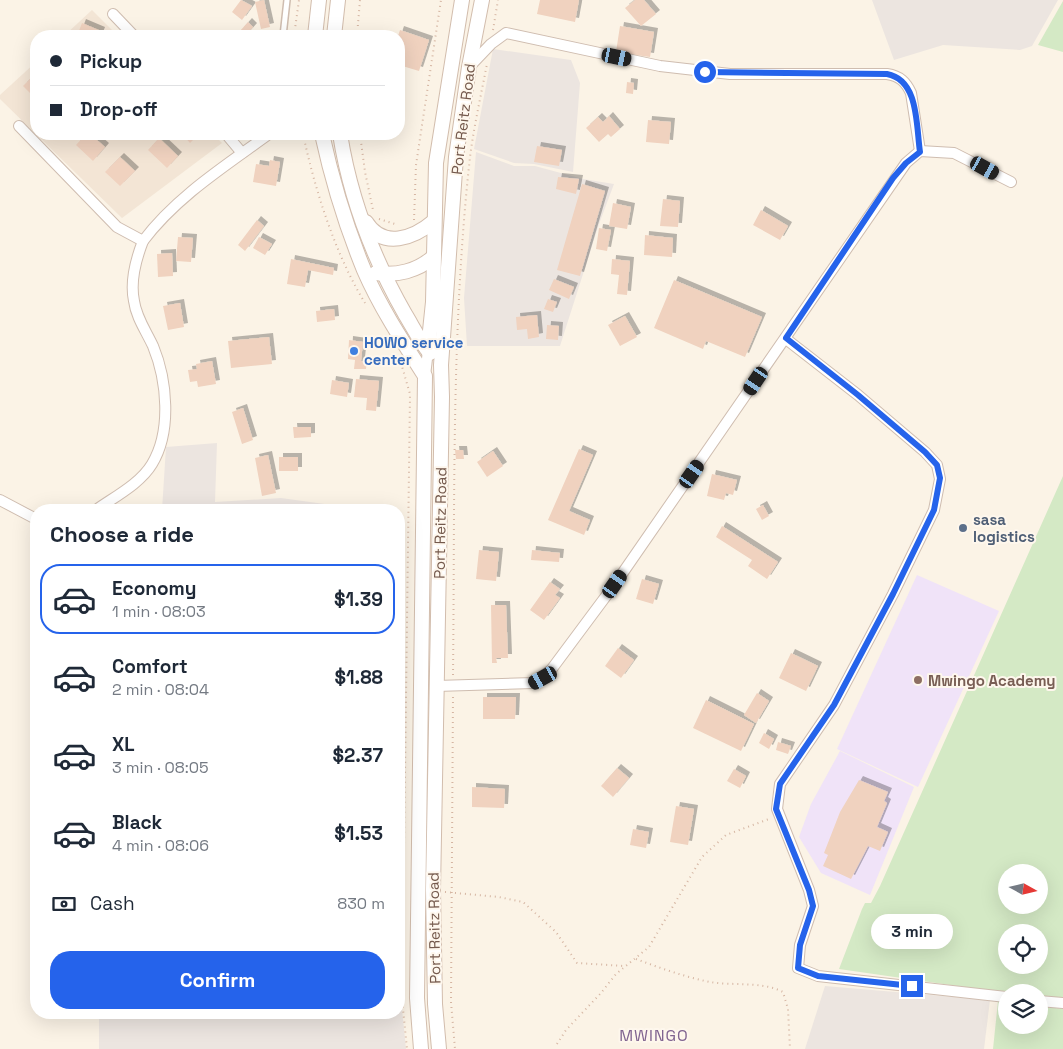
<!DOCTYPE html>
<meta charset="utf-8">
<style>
:root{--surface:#fff;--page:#f6f6f7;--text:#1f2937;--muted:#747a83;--line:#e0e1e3;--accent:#2563eb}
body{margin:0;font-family:"Space Grotesk",sans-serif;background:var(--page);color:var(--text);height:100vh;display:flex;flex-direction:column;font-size:19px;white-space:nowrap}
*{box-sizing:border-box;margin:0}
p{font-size:16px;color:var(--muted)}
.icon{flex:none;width:28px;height:28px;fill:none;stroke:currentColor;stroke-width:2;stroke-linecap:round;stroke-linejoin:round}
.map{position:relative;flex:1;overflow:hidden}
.drawer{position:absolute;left:30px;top:504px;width:375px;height:515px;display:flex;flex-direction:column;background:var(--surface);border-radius:20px;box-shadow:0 5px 20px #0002}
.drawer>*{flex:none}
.hud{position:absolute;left:30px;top:30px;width:375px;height:110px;border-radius:20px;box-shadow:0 5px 20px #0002;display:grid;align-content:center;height:110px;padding:0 20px;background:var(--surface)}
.needle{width:32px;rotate:98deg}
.buttons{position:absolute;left:998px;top:864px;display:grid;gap:10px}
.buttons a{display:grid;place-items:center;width:50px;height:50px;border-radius:50%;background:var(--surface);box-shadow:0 5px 20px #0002;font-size:25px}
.end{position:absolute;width:22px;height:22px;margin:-11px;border:6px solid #2563eb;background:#fff;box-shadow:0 0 0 2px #fff}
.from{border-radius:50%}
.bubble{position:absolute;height:35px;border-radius:18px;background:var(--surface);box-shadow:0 5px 20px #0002;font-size:16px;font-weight:600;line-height:35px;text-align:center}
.car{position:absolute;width:15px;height:30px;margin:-15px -8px;border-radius:6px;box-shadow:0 0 4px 1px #0007;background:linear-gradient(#222 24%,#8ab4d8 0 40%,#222 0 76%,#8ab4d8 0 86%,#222 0)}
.hud b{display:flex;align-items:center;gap:18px;height:48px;font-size:19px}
.hud b+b{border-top:1px solid var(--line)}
.hud i{width:12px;height:12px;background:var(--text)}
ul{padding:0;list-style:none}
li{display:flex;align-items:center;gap:15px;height:70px;margin:0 10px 8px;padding:0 10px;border:2px solid transparent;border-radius:20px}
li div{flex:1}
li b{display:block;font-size:19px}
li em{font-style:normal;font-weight:600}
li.selected{border-color:var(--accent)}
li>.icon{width:45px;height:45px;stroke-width:1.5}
h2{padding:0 20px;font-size:22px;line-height:60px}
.pay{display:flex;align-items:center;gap:12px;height:55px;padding:0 20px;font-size:19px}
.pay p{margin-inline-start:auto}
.button{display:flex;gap:10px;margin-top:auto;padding:10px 20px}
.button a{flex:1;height:58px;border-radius:20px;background:var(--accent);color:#fff;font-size:20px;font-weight:600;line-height:58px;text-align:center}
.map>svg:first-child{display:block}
.residential{fill:#f3e5d5}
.industrial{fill:#ece5e0}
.education{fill:#f0e3f8}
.green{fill:#d4e9c5;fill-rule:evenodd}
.building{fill:#f0d2bf;filter:url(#shadow)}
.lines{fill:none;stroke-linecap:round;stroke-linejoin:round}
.lane-casing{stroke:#cfbdb0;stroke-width:8}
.street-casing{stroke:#cfbdb0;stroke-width:12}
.secondary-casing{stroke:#d2bdad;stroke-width:16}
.path{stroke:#d5b5a2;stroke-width:2;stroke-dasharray:1 4;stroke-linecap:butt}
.lane{stroke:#fff;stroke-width:5}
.street{stroke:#fff;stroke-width:10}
.secondary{stroke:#fff;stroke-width:14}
.route{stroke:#2563eb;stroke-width:6}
.shop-dot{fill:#3f7fe0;stroke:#fef7ed;stroke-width:2}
.service-dot{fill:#5c6f8a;stroke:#fef7ed;stroke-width:2}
.education-dot{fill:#8d6e63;stroke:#fef7ed;stroke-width:2}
.labels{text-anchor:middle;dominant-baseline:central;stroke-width:4;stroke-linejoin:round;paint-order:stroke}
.street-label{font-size:15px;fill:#74594c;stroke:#fef7ed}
.shop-label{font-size:15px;font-weight:bold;fill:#366cbe;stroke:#fef7ed;text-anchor:start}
.service-label{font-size:15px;font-weight:bold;fill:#4e5e75;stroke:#fef7ed;text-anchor:start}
.education-label{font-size:15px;font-weight:bold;fill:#785e54;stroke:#fef7ed;text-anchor:start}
.neighbourhood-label{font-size:16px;letter-spacing:1px;fill:#806490;stroke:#fef7ed}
</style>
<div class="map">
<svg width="1063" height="1049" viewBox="0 0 1063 1049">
<defs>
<filter id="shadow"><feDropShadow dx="4" dy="-4" stdDeviation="0" flood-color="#0004"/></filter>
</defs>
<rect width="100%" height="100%" fill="#fbf3e6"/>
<g class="residential">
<path d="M92 10 118 36H64Z"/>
<path d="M36 62V134H213L222 143 122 218 0 99V95Z"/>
</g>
<g class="industrial">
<path d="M872 0H1058L1032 46 1020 50 943 45 894 60Z"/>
<path d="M493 49 571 60 580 83 573 172 534 164 514 163 474 149Z"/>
<path d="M476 152 514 166H535L583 179 614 184 599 224 560 346H467L464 298Z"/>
<path d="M217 443 215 502 281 498 368 510H162L166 447Z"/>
<path d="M399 939H402L401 999 406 1049H99V1013L399 1012Z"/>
<path d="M825 986 990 1000 984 1049H805Z"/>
</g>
<g class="education">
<path d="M917 575 999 611 918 787 837 749Z"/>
<path d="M840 751 914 787 870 895 821 873 799 837 811 804Z"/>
</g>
<g class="green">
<path d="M1063 1V52L1038 45Z"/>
<path d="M1063 476V1000L1039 998V992L1006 993 839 969 862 909 865 903H871L880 886ZM1006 872H1039V905H1006ZM1006 932H1039V965H1006Z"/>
<path d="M998 1001 1006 1002V1025H1039V1006L1063 1009V1049H993Z"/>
</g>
<g class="building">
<path d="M241 0 252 6 242 20 232 12Z"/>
<path d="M264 0 270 27 261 29 255 2Z"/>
<path d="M540 0H579L575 22 537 14Z"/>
<path d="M635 0H644L656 14 641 26 625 8Z"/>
<path d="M248 22 253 27 246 35 240 31Z"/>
<path d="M82 23 101 31 99 36H77Z"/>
<path d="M620 26 654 32 650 57 616 52Z"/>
<path d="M400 30 429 40 419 71 399 65 398 36Z"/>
<path d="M34 75 36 77V99L23 86Z"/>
<path d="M627 82 634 83 633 94 626 93Z"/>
<path d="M609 116 620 129 611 137 608 134 599 142 586 128 598 117 603 122Z"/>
<path d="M648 120 671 122 669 144 646 142Z"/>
<path d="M86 134H90L105 147 93 161 76 145Z"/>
<path d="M182 134H199L190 143Z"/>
<path d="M159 138 178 156 167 168 148 150Z"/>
<path d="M537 146 562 150 559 166 534 162Z"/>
<path d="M120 157 135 171 120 186 105 172Z"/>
<path d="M270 160 280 162 276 186 253 182 256 164 269 166Z"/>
<path d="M558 177 579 179 576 194 556 189Z"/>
<path d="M582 184 605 191 580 276 557 270Z"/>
<path d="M663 199 680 201 678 227 660 226Z"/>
<path d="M613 203 631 207 627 229 609 226Z"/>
<path d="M761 210 788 226 780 240 753 225Z"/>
<path d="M257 220 264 226 245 251 238 245Z"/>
<path d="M599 228 611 230 607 251 596 249Z"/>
<path d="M645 235 673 238 672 257 644 255Z"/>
<path d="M178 237 193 238 191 262 176 261Z"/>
<path d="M259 237 272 244 265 255 253 248Z"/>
<path d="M172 253 173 276 158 277 157 254Z"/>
<path d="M291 259 334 268 333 275 308 270 305 287 287 284Z"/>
<path d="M612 259 630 261 627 295 617 294 619 275 611 274Z"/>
<path d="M554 279 574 287 569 299 549 290Z"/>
<path d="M674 280 762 317 745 357 706 341 703 349 654 328Z"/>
<path d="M548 299 557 302 553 312 544 309Z"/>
<path d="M180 303 184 327 168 330 163 306Z"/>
<path d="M334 309 335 320 317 322 316 311Z"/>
<path d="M537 315 539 337 528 339 527 329 517 330 516 317Z"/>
<path d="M625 316 637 337 620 346 608 325Z"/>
<path d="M547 325 559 326 558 340 546 339Z"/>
<path d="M269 337 272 364 231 368 228 341Z"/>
<path d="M349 340 363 342 361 361 367 362 366 369H354L355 360 348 359Z"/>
<path d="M212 361 216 384 198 387 197 381 190 382 188 370 197 369 196 364Z"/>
<path d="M356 379 379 381 376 411 366 410 367 398 354 397Z"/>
<path d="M332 380 349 383 347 397 330 394Z"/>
<path d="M243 408 253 440 242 444 232 412Z"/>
<path d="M293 427H311V437L294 438Z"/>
<path d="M579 449 593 455 569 511 590 520 584 535 548 520Z"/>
<path d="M455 450H463L464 459H456Z"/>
<path d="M493 451 503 466 487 477 477 462Z"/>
<path d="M268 455 276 493 262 496 255 458Z"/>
<rect x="279" y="457" width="19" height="14"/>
<path d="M712 474 737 480 733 495 726 493 724 500 707 496Z"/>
<path d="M763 505 769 516 762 520 756 509Z"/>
<path d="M722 526 778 562 767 579 748 566 752 560 716 537Z"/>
<path d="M479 550 499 552 496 581 476 579Z"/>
<path d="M532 550 560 553 559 562 531 560Z"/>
<path d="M642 579 659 584 653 604 636 599Z"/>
<path d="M550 582 560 589 555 595 560 598 544 620 530 610Z"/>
<path d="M491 605H506L508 658H496L497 663H492Z"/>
<path d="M618 648 634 660 621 678 605 666Z"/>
<path d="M791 653 818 666 806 691 779 678Z"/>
<path d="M757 693 769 701 756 723 744 715Z"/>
<path d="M483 697H516L515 719H483Z"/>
<path d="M706 700 754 724 741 751 693 728Z"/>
<path d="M764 733 774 739 769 749 759 743Z"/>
<path d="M778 742 791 746 788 754 776 750Z"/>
<path d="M617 768 629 778 613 797 601 786Z"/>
<path d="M734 769 746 776 740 788 727 781Z"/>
<path d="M859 780 888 792 884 801 887 803 877 827 888 832 880 851 868 846 851 879 823 866 828 855 824 853 840 812Z"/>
<path d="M472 787 505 789 504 808 472 807Z"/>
<path d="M676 806 694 809 688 845 670 842Z"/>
<path d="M633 829 649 832 646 848 630 845Z"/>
</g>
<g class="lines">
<g class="lane-casing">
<path id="lane" d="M283 36 287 0"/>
</g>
<g class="street-casing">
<g id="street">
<path d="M113 14 134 36"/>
<path d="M470 66 491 44 506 33 660 66 730 74H887C900 76 906 82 911 93L920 151"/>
<path d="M19 126 117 227 143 241C176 197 225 166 269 134"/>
<path d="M226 134 242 153"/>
<path d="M786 339 858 395 925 452 937 465 940 479 934 510 893 594 834 705 780 784 777 809 809 890 813 906 800 945 798 968 818 976 1006 997"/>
<path d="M425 376 428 350"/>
<path d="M0 500 36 519"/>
<path d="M96 510C114 497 140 484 152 464 172 431 167 380 153 346 146 331 136 317 134 301 130 282 136 259 143 241"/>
<path d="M436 686 533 683 551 670 615 584 906 163 920 151 954 153 1011 182"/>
<path d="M1039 1001 1063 1003"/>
</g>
</g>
<g class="secondary-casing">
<g id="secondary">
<path d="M315 36 319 0"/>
<path d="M334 36 338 0"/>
<path d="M322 134C332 180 346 226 364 270 380 307 403 342 425 376L417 998 421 1049"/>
<path d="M340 134C350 197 373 258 405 314 413 327 420 342 430 353"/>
<path d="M366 222C383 250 414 238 434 221"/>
<path d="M376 273C396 276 418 271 433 257"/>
<path d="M428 350 433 302 436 163 462 0"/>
<path d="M439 1049 435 1004 433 890 442 397 441 365 456 157 469 67 482 0"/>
</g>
</g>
<g class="path">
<path d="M493 30 498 0"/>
<path d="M294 36 299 0"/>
<path d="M357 36 360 0"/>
<path d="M303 134C315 190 335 254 365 303"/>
<path d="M360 134 365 172 373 210"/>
<path d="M379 219 398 225"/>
<path d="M414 220 416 165 441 0"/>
<path d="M401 363 410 394 402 999 407 1049"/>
<path d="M453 675C455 502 451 329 470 157 474 126 481 95 487 64"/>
<path d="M453 697 451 1002 455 1049"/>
<path d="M445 892 499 897 523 902 556 932 577 963 624 966"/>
<path d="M636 959C660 968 685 977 710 982 733 986 762 981 783 992L788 1009 790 1049"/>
<path d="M557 1044 566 1030 601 993 616 974 649 947 702 857 726 835 769 819"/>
</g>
<use href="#lane" class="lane"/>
<use href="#street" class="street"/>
<use href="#secondary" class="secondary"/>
</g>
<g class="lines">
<path class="route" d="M705 72 887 74C919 80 916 125 920 152L906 163 893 178 786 338 858 395 925 452 937 465 940 478 934 510 893 594 834 705 780 784 776 809 809 890 813 906 800 945 798 968 818 976 912 986"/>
</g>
<circle class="shop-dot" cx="354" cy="351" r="5"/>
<circle class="service-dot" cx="963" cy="528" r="5"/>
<circle class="education-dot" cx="918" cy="680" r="5"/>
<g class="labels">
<g class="street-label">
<text transform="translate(463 119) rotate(-83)">Port Reitz Road</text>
<text transform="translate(440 523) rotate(-89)">Port Reitz Road</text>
<text transform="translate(434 928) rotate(-91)">Port Reitz Road</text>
</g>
<g class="shop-label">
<text x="364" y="342">HOWO service<tspan x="364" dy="17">center</tspan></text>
</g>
<g class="service-label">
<text x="973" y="519">sasa<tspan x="973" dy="17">logistics</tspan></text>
</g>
<g class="education-label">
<text x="928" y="680">Mwingo Academy</text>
</g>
<g class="neighbourhood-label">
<text x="654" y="1035">MWINGO</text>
</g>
</g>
</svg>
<div class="buttons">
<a><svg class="needle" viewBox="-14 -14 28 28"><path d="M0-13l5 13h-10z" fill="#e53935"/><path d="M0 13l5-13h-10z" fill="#747a83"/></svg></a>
<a><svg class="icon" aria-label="locate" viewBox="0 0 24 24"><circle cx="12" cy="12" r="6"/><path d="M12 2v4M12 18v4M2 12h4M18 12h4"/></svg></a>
<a><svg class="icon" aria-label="layers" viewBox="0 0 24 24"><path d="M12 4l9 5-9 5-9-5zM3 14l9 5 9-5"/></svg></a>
</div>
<i class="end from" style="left:705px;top:72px"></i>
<i class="end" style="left:912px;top:986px"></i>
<div class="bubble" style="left:871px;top:914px;width:82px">3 min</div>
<i class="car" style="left:617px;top:57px;rotate:102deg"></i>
<i class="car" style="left:985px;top:168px;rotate:119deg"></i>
<i class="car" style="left:756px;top:381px;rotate:214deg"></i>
<i class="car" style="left:692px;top:474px;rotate:35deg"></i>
<i class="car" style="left:615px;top:584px;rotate:35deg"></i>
<i class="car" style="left:543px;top:678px;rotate:241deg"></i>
<div class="hud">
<b><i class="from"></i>Pickup</b>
<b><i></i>Drop-off</b>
</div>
<section class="drawer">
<h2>Choose a ride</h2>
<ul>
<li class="selected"><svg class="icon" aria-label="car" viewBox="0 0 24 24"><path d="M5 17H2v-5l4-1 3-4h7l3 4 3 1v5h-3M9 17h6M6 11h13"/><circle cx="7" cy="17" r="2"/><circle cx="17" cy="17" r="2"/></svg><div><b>Economy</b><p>1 min · 08:03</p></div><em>$1.39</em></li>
<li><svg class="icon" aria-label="car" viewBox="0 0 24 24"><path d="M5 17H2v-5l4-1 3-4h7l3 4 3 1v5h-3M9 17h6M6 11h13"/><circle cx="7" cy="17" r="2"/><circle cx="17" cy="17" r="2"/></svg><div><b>Comfort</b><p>2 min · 08:04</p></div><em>$1.88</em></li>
<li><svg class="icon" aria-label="car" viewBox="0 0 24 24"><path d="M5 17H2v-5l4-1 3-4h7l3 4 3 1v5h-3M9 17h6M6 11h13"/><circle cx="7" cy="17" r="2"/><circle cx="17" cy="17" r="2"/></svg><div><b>XL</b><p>3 min · 08:05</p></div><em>$2.37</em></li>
<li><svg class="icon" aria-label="car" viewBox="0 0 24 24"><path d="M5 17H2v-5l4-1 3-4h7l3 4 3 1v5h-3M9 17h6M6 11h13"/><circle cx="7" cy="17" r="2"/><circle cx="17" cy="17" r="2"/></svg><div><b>Black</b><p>4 min · 08:06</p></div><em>$1.53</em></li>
</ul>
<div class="pay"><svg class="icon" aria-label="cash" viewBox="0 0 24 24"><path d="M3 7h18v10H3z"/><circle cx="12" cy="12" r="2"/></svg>Cash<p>830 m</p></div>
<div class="button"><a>Confirm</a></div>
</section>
</div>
